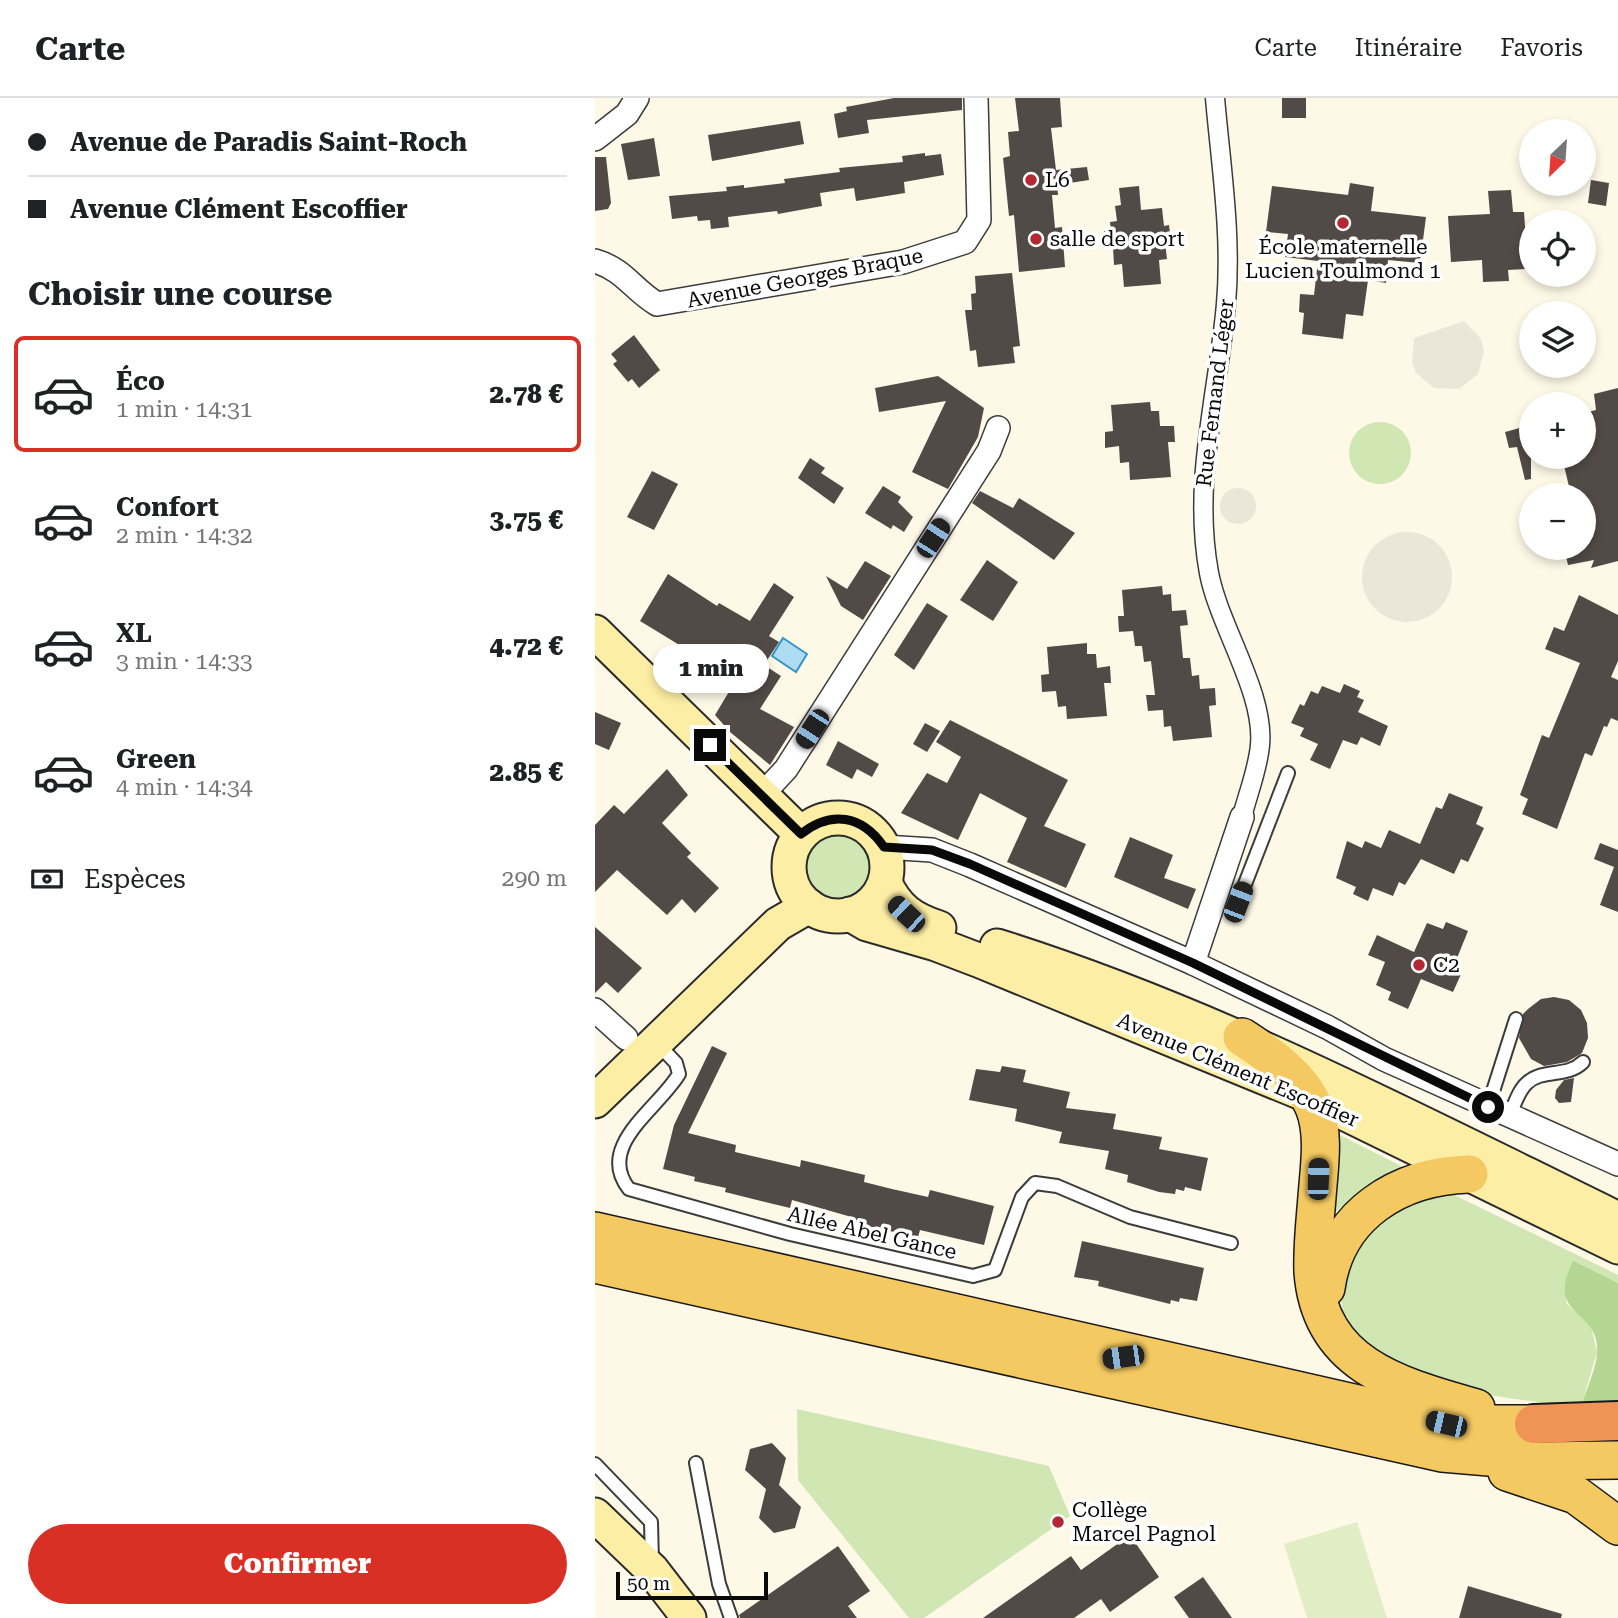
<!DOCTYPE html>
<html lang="fr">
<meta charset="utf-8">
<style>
:root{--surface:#fff;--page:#f6f6f6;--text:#202124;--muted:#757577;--line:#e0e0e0;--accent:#d93025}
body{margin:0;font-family:"Roboto Serif",serif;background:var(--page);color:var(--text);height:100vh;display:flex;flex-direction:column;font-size:26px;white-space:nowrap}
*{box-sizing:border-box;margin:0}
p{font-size:23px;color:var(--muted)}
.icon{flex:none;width:38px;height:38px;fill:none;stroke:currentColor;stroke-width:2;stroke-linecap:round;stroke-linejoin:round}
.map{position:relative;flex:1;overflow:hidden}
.side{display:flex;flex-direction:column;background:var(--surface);width:595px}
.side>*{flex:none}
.top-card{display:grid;align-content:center;height:154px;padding:0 28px;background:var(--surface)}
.needle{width:46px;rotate:205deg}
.tools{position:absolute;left:924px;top:21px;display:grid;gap:14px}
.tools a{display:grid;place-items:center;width:77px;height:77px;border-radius:50%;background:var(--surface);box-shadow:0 4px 10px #0003;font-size:35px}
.scale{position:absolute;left:21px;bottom:18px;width:152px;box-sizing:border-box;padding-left:7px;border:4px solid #090909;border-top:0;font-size:19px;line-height:24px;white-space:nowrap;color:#090909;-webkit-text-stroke:5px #fff;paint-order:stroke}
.end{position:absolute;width:32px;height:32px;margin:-16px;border:9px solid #090909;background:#fff;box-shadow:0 0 0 4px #fff}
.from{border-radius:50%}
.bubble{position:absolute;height:49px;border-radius:24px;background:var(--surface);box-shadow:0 4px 10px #0003;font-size:23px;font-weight:800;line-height:49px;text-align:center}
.car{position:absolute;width:21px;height:42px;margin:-21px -10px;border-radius:9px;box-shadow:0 0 5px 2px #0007;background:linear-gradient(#222 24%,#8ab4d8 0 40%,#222 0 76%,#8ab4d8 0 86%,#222 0)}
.top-card b{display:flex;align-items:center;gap:24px;height:66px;font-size:26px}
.top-card b+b{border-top:2px solid var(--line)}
.top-card i{width:18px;height:18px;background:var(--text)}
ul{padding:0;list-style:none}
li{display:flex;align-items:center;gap:21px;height:116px;margin:0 14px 10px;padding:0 14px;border:4px solid transparent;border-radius:10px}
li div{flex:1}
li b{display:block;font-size:26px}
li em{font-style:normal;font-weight:800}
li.current{border-color:var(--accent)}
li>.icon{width:63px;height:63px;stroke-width:1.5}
h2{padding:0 28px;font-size:32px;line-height:84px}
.pay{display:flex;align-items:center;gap:18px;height:77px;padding:0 28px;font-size:26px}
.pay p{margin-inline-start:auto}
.action{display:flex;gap:14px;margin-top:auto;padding:14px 28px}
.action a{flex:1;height:80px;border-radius:42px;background:var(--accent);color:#fff;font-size:28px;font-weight:800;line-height:80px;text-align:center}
header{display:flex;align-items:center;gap:42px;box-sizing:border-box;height:98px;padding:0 35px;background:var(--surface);border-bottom:2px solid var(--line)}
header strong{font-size:33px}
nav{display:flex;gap:38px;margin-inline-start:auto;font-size:24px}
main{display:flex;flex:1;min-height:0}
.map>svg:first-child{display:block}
.green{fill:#d0e6b3}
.forest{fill:#b4d693}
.pitch{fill:#e1edc4}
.plaza{fill:#ebe6d8}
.water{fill:#aedcf3;stroke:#3894c7;stroke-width:2}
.building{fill:#514a46}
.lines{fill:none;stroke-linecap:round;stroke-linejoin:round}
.service-casing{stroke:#3c3c3c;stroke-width:16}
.pedestrian-casing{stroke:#3c3c3c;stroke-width:21}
.minor-casing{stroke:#3c3c3c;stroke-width:26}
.secondary-casing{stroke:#2b2b2b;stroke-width:37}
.primary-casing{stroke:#1a1a1a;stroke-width:40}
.motorway-casing{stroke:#1a1a1a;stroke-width:42}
.service{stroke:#fff;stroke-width:12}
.pedestrian{stroke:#fff;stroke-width:18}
.minor{stroke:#fff;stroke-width:23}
.secondary{stroke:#fceea4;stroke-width:33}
.primary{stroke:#f4c961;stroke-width:37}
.motorway{stroke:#ef9454;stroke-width:38}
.route{stroke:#090909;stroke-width:9}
.poi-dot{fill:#b32835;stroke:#fff;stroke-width:2.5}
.labels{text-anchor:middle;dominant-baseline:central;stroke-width:7;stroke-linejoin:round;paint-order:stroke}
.poi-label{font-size:21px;fill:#090909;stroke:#fff;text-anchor:start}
.street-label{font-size:21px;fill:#090909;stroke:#fff}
</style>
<header>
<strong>Carte</strong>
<nav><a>Carte</a><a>Itinéraire</a><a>Favoris</a></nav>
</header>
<main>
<section class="side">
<div class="top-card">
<b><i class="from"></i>Avenue de Paradis Saint-Roch</b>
<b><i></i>Avenue Clément Escoffier</b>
</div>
<h2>Choisir une course</h2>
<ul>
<li class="current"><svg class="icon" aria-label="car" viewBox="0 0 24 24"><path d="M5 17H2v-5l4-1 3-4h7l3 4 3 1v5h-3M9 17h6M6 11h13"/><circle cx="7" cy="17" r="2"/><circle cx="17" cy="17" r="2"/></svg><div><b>Éco</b><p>1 min · 14:31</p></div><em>2.78 €</em></li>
<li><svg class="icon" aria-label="car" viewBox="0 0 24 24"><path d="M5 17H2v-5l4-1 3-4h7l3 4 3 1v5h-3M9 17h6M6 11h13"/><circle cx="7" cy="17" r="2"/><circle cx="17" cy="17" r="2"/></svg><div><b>Confort</b><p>2 min · 14:32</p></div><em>3.75 €</em></li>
<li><svg class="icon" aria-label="car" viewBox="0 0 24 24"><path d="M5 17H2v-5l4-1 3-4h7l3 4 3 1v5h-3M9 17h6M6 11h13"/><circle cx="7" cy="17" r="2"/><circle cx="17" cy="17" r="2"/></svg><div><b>XL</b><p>3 min · 14:33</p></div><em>4.72 €</em></li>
<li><svg class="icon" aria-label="car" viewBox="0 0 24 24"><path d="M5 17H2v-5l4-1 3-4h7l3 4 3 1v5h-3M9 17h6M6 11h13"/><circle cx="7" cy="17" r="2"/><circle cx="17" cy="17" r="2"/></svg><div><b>Green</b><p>4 min · 14:34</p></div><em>2.85 €</em></li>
</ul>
<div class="pay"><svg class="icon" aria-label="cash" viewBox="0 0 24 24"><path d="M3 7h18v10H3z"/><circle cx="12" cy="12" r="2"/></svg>Espèces<p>290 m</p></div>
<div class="action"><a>Confirmer</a></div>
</section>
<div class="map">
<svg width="1023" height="1520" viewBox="0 0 1023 1520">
<rect width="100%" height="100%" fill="#fef9e7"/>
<g class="green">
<circle cx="785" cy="355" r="31"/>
<circle cx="243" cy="769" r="34"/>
<path d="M740 1037H745L818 1074 767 1093 738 1116Z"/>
<path d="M841 1088 1023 1177V1185L978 1164 971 1205 996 1228 1002 1254 986 1308C921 1303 749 1287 746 1199 746 1180 758 1155 763 1137Z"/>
<path d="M202 1311 454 1368 475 1418 329 1520H314L203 1382Z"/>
</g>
<path class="forest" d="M978 1163 1023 1185V1308H986C991 1292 1001 1272 1002 1255 1006 1210 949 1221 978 1163Z"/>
<path class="pitch" d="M762 1424 792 1520H712L689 1446Z"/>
<g class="plaza">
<path d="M869 223 886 241 889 253 883 276 864 291 839 290 821 275 817 264 819 240Z"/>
<circle cx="643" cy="408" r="18"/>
<circle cx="812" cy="479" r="45"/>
</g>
<path class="water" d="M188 540 212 556 201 574 177 558Z"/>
<g class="building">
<path d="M299 0H367V12L272 22 274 35 243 40 239 16 252 13 251 9Z"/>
<path d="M420 0H465L467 29 456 30 461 72 492 69 494 82 462 87 463 97H457L460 130 467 129 470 169 424 174 419 117 414 118 408 60 415 58 413 34 424 33Z"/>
<rect x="687" y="0" width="24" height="20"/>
<path d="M205 23 209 46 117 63 113 37Z"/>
<path d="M59 40 65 78 33 82 26 46Z"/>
<path d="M330 55V58L346 56 349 77 309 84 310 95 261 103 259 90 225 95 227 108 183 116 182 113 133 119 134 129 116 131 115 122 103 123 102 118 77 121 74 98 132 93 131 89 149 87V90L190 85 189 81 245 74 244 70 308 64 307 58Z"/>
<path d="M0 59H11L16 105 13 111 0 113Z"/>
<path d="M996 82 1014 85 1011 108 993 105Z"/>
<path d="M755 85 779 89 776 113 831 119 825 165 793 162 791 185 773 182 768 218 751 216 748 241 707 236 709 215 704 214 705 196 719 197 723 163 690 159 693 136 671 134 677 88 753 97Z"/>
<path d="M544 88 546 112 567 110 569 128 574 127 576 144H570L572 161 564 162 566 186 529 189 527 166 519 167 518 150H510L509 133H516L515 124 522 123 520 108 526 107 524 90Z"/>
<path d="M916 92 918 114H929L933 171 913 172 914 183 888 184 887 162 856 164 853 118 895 116 893 93Z"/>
<path d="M417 175 425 248 418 249 420 265 383 269 381 252 375 253 370 212H377L376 196 381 195 380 178Z"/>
<path d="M39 237 65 272 44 290 37 281 33 284 18 266 22 263 16 256Z"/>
<path d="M343 278 389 310 383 339 353 391 317 374 351 303 284 314 280 290Z"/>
<path d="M1023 290V463L996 470 999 462 973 467 969 450H989V397H976L967 359H989V315L1001 312 999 296Z"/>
<path d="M555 304 556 313H564L565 328H579L580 344H573L576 379 535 382 534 364 525 365 524 348 510 350V334L518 333 516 307Z"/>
<path d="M936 327V381L930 382 922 349 914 350 910 334Z"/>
<path d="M215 360 230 370 226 375 249 390 239 406 203 380Z"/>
<path d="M57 373 83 386 59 432 32 419Z"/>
<path d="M288 388 306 399 303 404 318 419 309 434 298 427 296 431 270 415Z"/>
<path d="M385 393 418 410 424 400 480 435 459 462 377 405Z"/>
<path d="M392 462 423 484 398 523 365 502Z"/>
<path d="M270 463 296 478 268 522 246 508 231 478 252 491Z"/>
<path d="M73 476 122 508 124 505 155 523 179 485 199 499 174 538 184 544 169 567 186 578 165 611 199 629 175 667 135 634 120 617 135 592 118 582 123 574 84 552 86 548 45 523Z"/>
<path d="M567 488 568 497 576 496 577 513 591 512 593 527 585 528 588 560H595L597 578 604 577 605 591 620 590 621 607 614 608 617 639 578 643 576 628 569 629 568 612 553 613 551 597H560L556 563 549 564 547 548H540L538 533 524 534 523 518H529L527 492Z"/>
<path d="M984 497 1023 517V563L1016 579 1023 582V623L1016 620 1012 629 1009 628 997 658 990 655 962 731 927 716 933 701 925 697 947 637 954 640 985 565 950 551 959 529 969 533Z"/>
<path d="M332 505 353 518 319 572 299 557Z"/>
<path d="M492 545V556H501L502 570 515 568 516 585H509L512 618 472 621 471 608 463 609 461 593 447 594 446 577 454 576 452 549Z"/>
<path d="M749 586 765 593 762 599 769 602 763 614 793 628 785 648 766 639 762 647 748 642 735 671 715 662 723 646 705 638 709 630 696 625 705 606 709 608 716 593 723 596 727 588 745 595Z"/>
<path d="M0 614 26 625 14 652 0 646Z"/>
<path d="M355 622 473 682 449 728 491 746 471 790 412 764 432 720 385 695 363 742 306 715 332 675 352 685 366 659 341 644Z"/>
<path d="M330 625 345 633 332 654 318 646Z"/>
<path d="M243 643 284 666 277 679 262 671 257 681 231 667Z"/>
<path d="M72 671 93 697 67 725 96 755 92 759 124 790 100 815 87 801 72 817 22 772 0 794V727L19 707 29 716Z"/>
<path d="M854 695 888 709 881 726 889 730 873 764 866 761 859 776 826 761 810 787 804 784 798 798 778 790 773 803 758 796 761 789 741 780 752 743 767 750 770 743 786 750 794 732 825 746 841 709 847 711Z"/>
<path d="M535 739 578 757 569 780 601 791 593 811 519 779Z"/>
<path d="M1005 745 1023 752V814L1005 807 1019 769 999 761Z"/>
<path d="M851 824 873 833 858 870 867 874 858 894 826 881 813 911 793 902 796 894 781 887 790 864 773 857 782 837 819 854 832 825 848 831Z"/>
<path d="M0 829 47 870 23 895 11 884 0 895Z"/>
<path d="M959 899 974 902 986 912 992 925 993 940 987 955 972 964 949 968 936 961 924 940 928 916 933 911 946 901Z"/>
<path d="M117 948 132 955 93 1035 141 1047 140 1054 205 1069 206 1062 270 1077 269 1084 297 1091 333 1099 335 1092 399 1108 389 1147 325 1132 323 1139 299 1134 259 1125 260 1120 197 1102 195 1110 162 1102 130 1094 131 1090 99 1083 100 1079 68 1071 79 1027Z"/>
<path d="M407 968 431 972 428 984 475 994 471 1010 521 1016 518 1031 567 1039 564 1051 613 1060 606 1093 590 1089 589 1093 581 1091 580 1096 564 1094 532 1084 533 1077 510 1071 514 1053 464 1045 467 1034 420 1023 422 1011 374 1002 381 971 405 974Z"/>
<path d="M979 980 976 1004 964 1005 960 1000 961 992 969 982Z"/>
<path d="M487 1143 609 1170 602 1203 585 1200 584 1204 576 1202 575 1206 503 1188 504 1183 479 1179Z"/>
<path d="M177 1345 191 1360 184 1387 206 1409 200 1430 179 1435 164 1420 171 1391 150 1372 155 1351Z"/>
<path d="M535 1437 564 1479 515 1514 506 1501 479 1520H388L476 1458 486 1472Z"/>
<path d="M243 1448 275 1493 253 1508 262 1520H145L144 1517Z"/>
<path d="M608 1479 637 1520H594L579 1499Z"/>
<path d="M873 1488 967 1516 966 1520H864Z"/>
</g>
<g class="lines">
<g class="service-casing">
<g id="service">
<path d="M643 804 693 675"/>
<path d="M61 944 81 965 84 976C63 1011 0 1048 34 1091L195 1136 378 1178 400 1172 427 1099 440 1085 462 1088 535 1119 636 1145"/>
<path d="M893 1009 921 921"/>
<path d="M914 1019C919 1008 923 993 932 985 948 970 972 980 988 964"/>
<path d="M101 1365 124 1486 136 1520"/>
<path d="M0 1366 56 1424 57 1465"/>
</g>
</g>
<g class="pedestrian-casing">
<path id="pedestrian" d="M620 0C626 69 637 137 631 206 623 297 597 383 614 475 624 528 670 595 665 647 663 671 653 695 647 719"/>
</g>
<g class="minor-casing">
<g id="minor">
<path d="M0 41 32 16 42 0"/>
<path d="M0 163C30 172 37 191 62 206L308 164 370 144 384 122 381 0"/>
<path d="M165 699 191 671 394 353 403 330"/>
<path d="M289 749 337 752 375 767 598 865 732 929 789 961 1023 1066"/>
<path d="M598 865 647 719"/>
<path d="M0 912 31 940"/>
</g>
</g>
<g class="secondary-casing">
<g id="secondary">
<path d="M0 534 206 736"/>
<circle cx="243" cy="769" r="49"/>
<path d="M290 785C302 811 317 821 344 830"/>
<path d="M255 816 272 826 341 846 383 862 712 997 1023 1149"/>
<path d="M402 848C619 916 820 1022 1023 1121"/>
<path d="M0 1003 183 826 214 808"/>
<path d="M0 1417 57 1472 94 1520"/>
</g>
</g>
<g class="primary-casing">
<g id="primary">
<path d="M647 939C674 957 706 977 719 1009 730 1036 724 1071 722 1099 720 1124 717 1149 718 1174 725 1268 804 1288 881 1310"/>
<path d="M0 1133 851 1326H939"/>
<path d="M0 1166 847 1355 941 1363 1023 1362"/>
<path d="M731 1190C741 1116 804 1078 874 1076"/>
<path d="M912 1374 981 1397 1023 1428"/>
</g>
</g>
<g class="motorway-casing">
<path id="motorway" d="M939 1326 1023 1323"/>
</g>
<use href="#service" class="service"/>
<use href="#pedestrian" class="pedestrian"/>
<use href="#minor" class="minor"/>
<use href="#secondary" class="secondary"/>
<use href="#primary" class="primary"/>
<use href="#motorway" class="motorway"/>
</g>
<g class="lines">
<path class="route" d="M115 647 206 736C236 712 267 717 289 749L337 752 375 766 598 865 893 1009"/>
</g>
<g class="poi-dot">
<circle cx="436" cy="82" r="7"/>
<circle cx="748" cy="125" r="7"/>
<circle cx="441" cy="141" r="7"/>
<circle cx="824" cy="867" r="7"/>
<circle cx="463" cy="1424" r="7"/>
</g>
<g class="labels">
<g class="poi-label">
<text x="450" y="82">L6</text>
<text x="455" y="141">salle de sport</text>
<text x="748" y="149" text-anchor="middle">École maternelle<tspan x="748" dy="24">Lucien Toulmond 1</tspan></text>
<text x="838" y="867">C2</text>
<text x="477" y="1412">Collège<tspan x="477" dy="24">Marcel Pagnol</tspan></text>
</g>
<g class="street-label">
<text transform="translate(210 180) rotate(-11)">Avenue Georges Braque</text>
<text transform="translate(620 295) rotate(-83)">Rue Fernand Léger</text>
<text transform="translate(643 972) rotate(23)">Avenue Clément Escoffier</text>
<text transform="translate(277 1135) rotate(13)">Allée Abel Gance</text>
</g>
</g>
</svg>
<div class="tools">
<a><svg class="needle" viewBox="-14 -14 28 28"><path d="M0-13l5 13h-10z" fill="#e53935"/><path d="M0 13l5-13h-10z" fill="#757577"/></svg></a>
<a><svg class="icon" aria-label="locate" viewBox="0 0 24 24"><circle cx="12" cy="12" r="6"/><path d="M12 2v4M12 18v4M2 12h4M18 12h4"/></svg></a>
<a><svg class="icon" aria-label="layers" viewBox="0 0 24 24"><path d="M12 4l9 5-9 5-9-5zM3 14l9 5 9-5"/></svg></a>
<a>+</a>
<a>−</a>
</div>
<div class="scale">50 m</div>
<i class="end from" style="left:893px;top:1009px"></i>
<i class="end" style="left:115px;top:647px"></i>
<div class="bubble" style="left:58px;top:546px;width:116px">1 min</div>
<i class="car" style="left:338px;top:440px;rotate:33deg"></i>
<i class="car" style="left:217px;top:631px;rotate:213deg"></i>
<i class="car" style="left:643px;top:804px;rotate:21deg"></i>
<i class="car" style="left:311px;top:816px;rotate:313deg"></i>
<i class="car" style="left:723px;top:1081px;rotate:2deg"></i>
<i class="car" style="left:528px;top:1259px;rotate:262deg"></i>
<i class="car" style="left:851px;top:1326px;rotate:283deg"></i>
</div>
</main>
